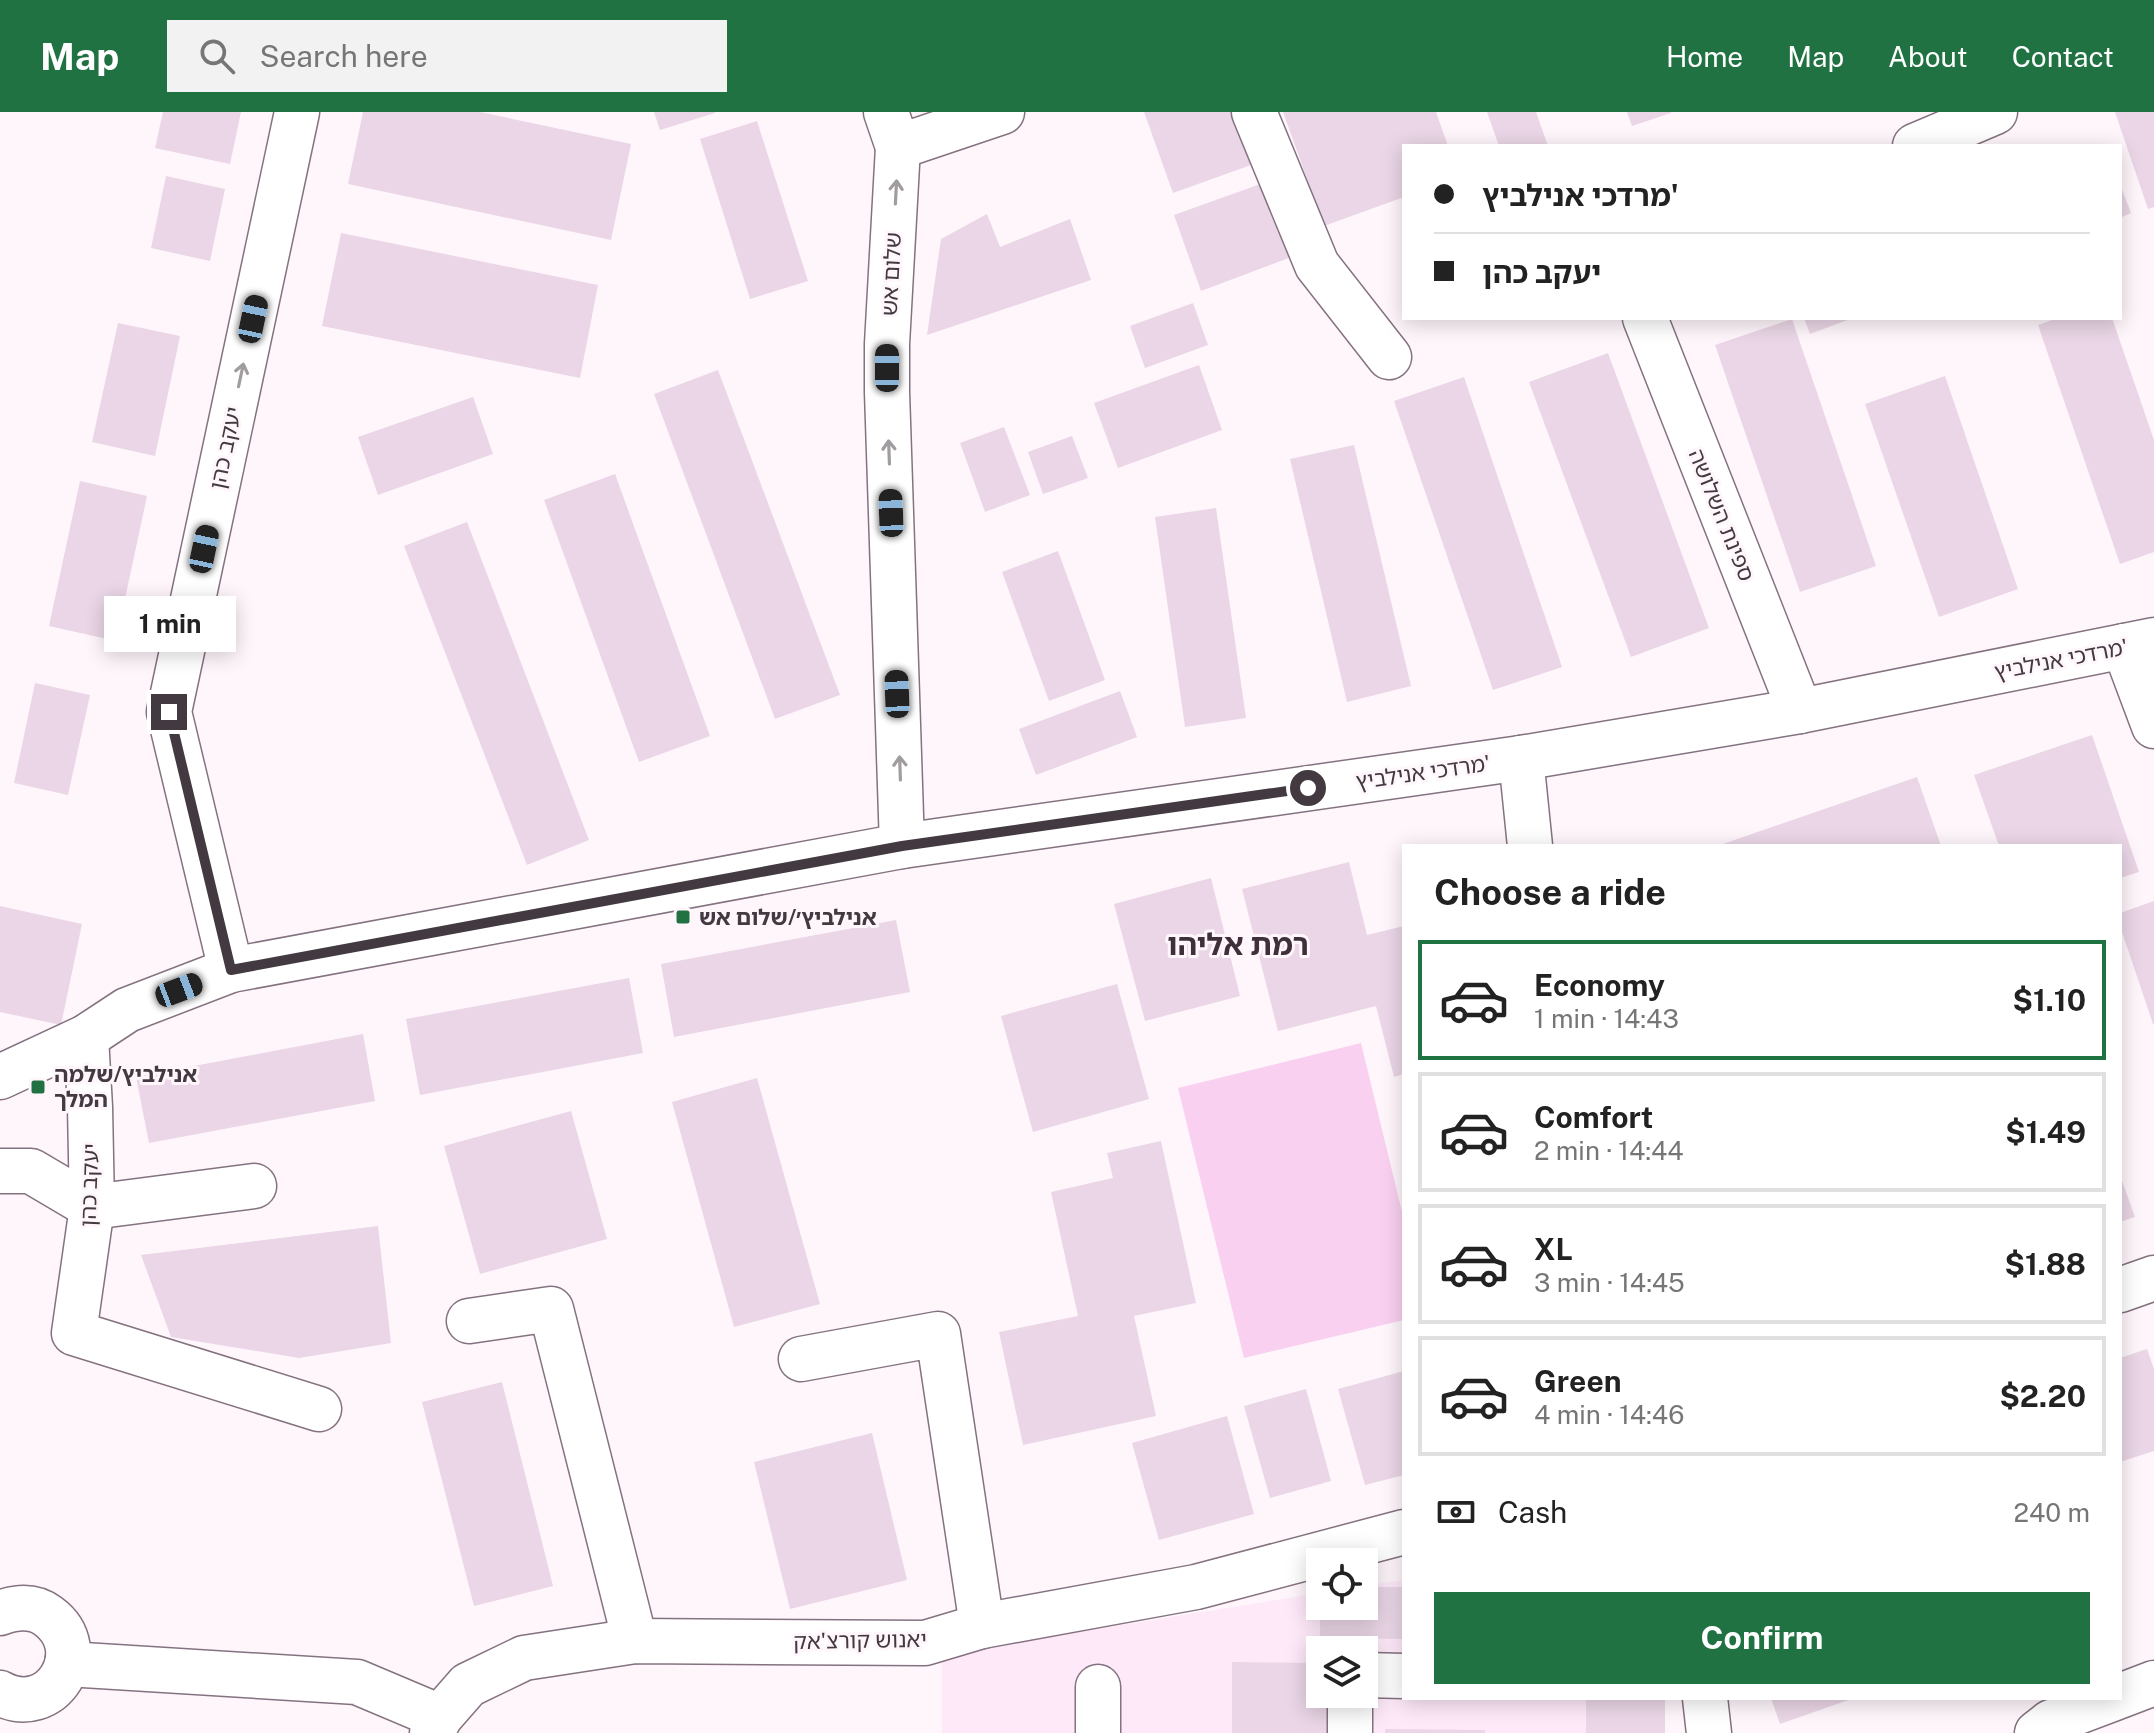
<!DOCTYPE html>
<meta charset="utf-8">
<style>
:root{--surface:#fff;--page:#f2f2f2;--text:#222;--muted:#767676;--line:#e0e0e0;--accent:#207243}
body{margin:0;font-family:"Public Sans","Noto Sans Hebrew",sans-serif;background:var(--page);color:var(--text);height:100vh;display:flex;flex-direction:column;font-size:30px;white-space:nowrap}
*{box-sizing:border-box;margin:0}
p{font-size:26px;color:var(--muted)}
.icon{flex:none;width:44px;height:44px;fill:none;stroke:currentColor;stroke-width:2;stroke-linecap:round;stroke-linejoin:round}
.map{position:relative;flex:1;overflow:hidden}
.drawer{position:absolute;left:1402px;top:732px;width:720px;height:856px;display:flex;flex-direction:column;background:var(--surface);border-radius:0px;box-shadow:0 4px 20px #0003}
.drawer>*{flex:none}
.banner{position:absolute;left:1402px;top:32px;width:720px;height:176px;border-radius:0px;box-shadow:0 4px 20px #0003;display:grid;align-content:center;height:176px;padding:0 32px;background:var(--surface)}
.controls{position:absolute;left:1306px;top:1436px;display:grid;gap:16px}
.controls a{display:grid;place-items:center;width:72px;height:72px;border-radius:0px;background:var(--surface);box-shadow:0 4px 20px #0003;font-size:40px}
.end{position:absolute;width:36px;height:36px;margin:-18px;border:10px solid #423a40;background:#fff;box-shadow:0 0 0 4px #fff}
.from{border-radius:50%}
.bubble{position:absolute;height:56px;border-radius:0px;background:var(--surface);box-shadow:0 4px 20px #0003;font-size:26px;font-weight:700;line-height:56px;text-align:center}
.car{position:absolute;width:24px;height:48px;margin:-24px -12px;border-radius:10px;box-shadow:0 0 6px 2px #0007;background:linear-gradient(#222 24%,#8ab4d8 0 40%,#222 0 76%,#8ab4d8 0 86%,#222 0)}
.banner b{display:flex;align-items:center;gap:28px;height:76px;font-size:30px}
.banner b+b{border-top:2px solid var(--line)}
.banner i{width:20px;height:20px;background:var(--text)}
ul{padding:0;list-style:none}
li{display:flex;align-items:center;gap:24px;height:120px;margin:0 16px 12px;padding:0 16px;border:4px solid var(--line);border-radius:0px}
li div{flex:1}
li b{display:block;font-size:30px}
li em{font-style:normal;font-weight:700}
li.active{border-color:var(--accent)}
li>.icon{width:72px;height:72px;stroke-width:1.5}
h2{padding:0 32px;font-size:36px;line-height:96px}
.pay{display:flex;align-items:center;gap:20px;height:88px;padding:0 32px;font-size:30px}
.pay p{margin-inline-start:auto}
.cta{display:flex;gap:16px;margin-top:auto;padding:16px 32px}
.cta a{flex:1;height:92px;border-radius:0px;background:var(--accent);color:#fff;font-size:32px;font-weight:700;line-height:92px;text-align:center}
header{display:flex;align-items:center;gap:48px;box-sizing:border-box;height:112px;padding:0 40px;background:var(--accent);color:#fff}
header strong{font-size:38px}
nav{display:flex;gap:44px;margin-inline-start:auto;font-size:28px}
.search{width:560px;height:72px;background:var(--page);display:flex;align-items:center;gap:20px;box-sizing:border-box;padding:0 28px;border-radius:0px;color:var(--muted);font-size:30px}
.map>svg:first-child{display:block}
.built{fill:#fee9f9;fill-rule:evenodd}
.green{fill:#f9d0f0}
.building{fill:#ead6e6}
.lines{fill:none;stroke-linecap:round;stroke-linejoin:round}
.minor-casing{stroke:#847280;stroke-width:47}
.minor{stroke:#fff;stroke-width:44}
.oneway{stroke:#a09ca0}
.route{stroke:#423a40;stroke-width:10}
.poi-dot{fill:#207243;stroke:#fff6fc;stroke-width:3}
.labels{text-anchor:middle;dominant-baseline:central;stroke-width:6;stroke-linejoin:round;paint-order:stroke}
.street-label{font-size:22px;fill:#423a40;stroke:#fff6fc}
.poi-label{font-size:22px;font-weight:bold;fill:#423a40;stroke:#fff6fc;text-anchor:start}
.district-label{font-size:30px;font-weight:bold;fill:#3f2f3b;stroke:#fff6fc}
</style>
<header>
<strong>Map</strong>
<div class="search"><svg class="icon" aria-label="search" viewBox="0 0 24 24"><circle cx="10" cy="10" r="6"/><path d="M15 15l6 6"/></svg>Search here</div>
<nav><a>Home</a><a>Map</a><a>About</a><a>Contact</a></nav>
</header>
<div class="map">
<svg width="2154" height="1621" viewBox="0 0 2154 1621">
<rect width="100%" height="100%" fill="#fff6fc"/>
<path class="built" d="M1404 1468V1586H1641L1643 1621H942V1542L1320 1481V1494H1364V1474ZM1320 1538H1364V1582H1320Z"/>
<path class="green" d="M1361 931 1404 1108V1208L1244 1246 1178 976Z"/>
<g class="building">
<path d="M163 0H241L230 52 155 36Z"/>
<path d="M363 0H480L631 32 611 128 348 72Z"/>
<path d="M654 0H715V1L660 18Z"/>
<path d="M1144 0H1231L1251 53 1173 81Z"/>
<path d="M1283 0H1436L1448 34H1404V85L1324 114Z"/>
<path d="M1487 0H1536L1548 34H1499Z"/>
<path d="M1627 0H1671V1L1632 14Z"/>
<path d="M2115 0H2154V95L2148 97Z"/>
<path d="M757 9 808 169 750 187 700 27Z"/>
<path d="M166 64 225 77 210 149 151 136Z"/>
<path d="M1266 70 1294 144 1201 179 1174 103Z"/>
<path d="M2120 72 2131 101 2120 106Z"/>
<path d="M987 102 1000 135 1070 107 1091 168 927 223 941 127Z"/>
<path d="M341 121 598 173 580 266 322 214Z"/>
<path d="M1193 191 1208 233 1145 256 1130 214Z"/>
<path d="M1804 206H1853L1810 222Z"/>
<path d="M2058 206H2112L2154 328V440L2120 452 2038 213Z"/>
<path d="M1792 207 1876 454 1800 480 1715 233Z"/>
<path d="M118 211 180 224 155 344 92 330Z"/>
<path d="M1608 241 1709 516 1631 545 1529 270Z"/>
<path d="M1199 253 1222 318 1118 356 1094 291Z"/>
<path d="M718 258 840 583 775 607 654 282Z"/>
<path d="M1945 264 2018 477 1939 505 1865 292Z"/>
<path d="M1464 265 1562 555 1493 578 1394 289Z"/>
<path d="M473 285 493 342 378 383 358 325Z"/>
<path d="M1004 315 1030 383 985 400 960 331Z"/>
<path d="M1072 324 1088 366 1043 382 1028 340Z"/>
<path d="M1354 333 1411 574 1347 590 1290 347Z"/>
<path d="M615 362 710 624 639 650 544 388Z"/>
<path d="M80 369 147 384 116 529 49 514Z"/>
<path d="M1216 396 1246 606 1185 615 1155 405Z"/>
<path d="M467 410 589 728 527 753 404 434Z"/>
<path d="M1058 439 1105 568 1049 589 1002 460Z"/>
<path d="M35 571 90 583 68 683 14 671Z"/>
<path d="M1120 579 1137 625 1036 663 1019 617Z"/>
<path d="M2092 623 2139 760 2120 766V734H1999L1974 663Z"/>
<path d="M1917 665 1941 734H1717Z"/>
<path d="M1349 750 1367 823 1404 814V962L1394 965 1376 894 1278 919 1242 777Z"/>
<path d="M1211 766 1240 884 1145 909 1114 792Z"/>
<path d="M2154 789V912H2153L2120 814V801Z"/>
<path d="M0 794 82 812 61 913 0 900Z"/>
<path d="M896 808 910 880 674 925 661 852Z"/>
<path d="M629 866 643 941 420 983 406 907Z"/>
<path d="M1117 872 1149 987 1033 1020 1001 904Z"/>
<path d="M363 922 375 989 149 1031 136 965Z"/>
<path d="M757 966 820 1192 734 1215 672 990Z"/>
<path d="M571 999 607 1127 480 1162 444 1034Z"/>
<path d="M1161 1029 1196 1191 1134 1204 1156 1304 1023 1333 999 1220 1078 1204 1051 1080 1113 1066 1107 1041Z"/>
<path d="M2120 1063 2135 1105 2120 1110Z"/>
<path d="M378 1114 391 1231 299 1246 171 1225 141 1143Z"/>
<path d="M2147 1237 2154 1257V1339L2120 1350V1246Z"/>
<path d="M1404 1259V1363L1365 1373 1338 1277Z"/>
<path d="M502 1270 553 1474 474 1494 422 1290Z"/>
<path d="M1306 1277 1331 1369 1270 1386 1244 1294Z"/>
<path d="M1227 1304 1254 1402 1159 1428 1132 1331Z"/>
<path d="M872 1321 907 1468 790 1497 754 1350Z"/>
<path d="M1364 1475H1404V1527L1320 1526V1494H1364Z"/>
<path d="M1232 1550 1320 1551V1582H1330V1621H1232Z"/>
<rect x="1586" y="1586" width="79" height="35"/>
<path d="M1771 1586H1854L1780 1612Z"/>
<path d="M1385 1617 1485 1618V1621H1385Z"/>
</g>
<g class="lines">
<g class="minor-casing">
<g id="minor">
<path d="M886 0 898 35"/>
<path d="M1254 0 1317 153 1389 245"/>
<path d="M1915 34 1995 0"/>
<path d="M1645 206 1800 599"/>
<path d="M2124 534 2154 614"/>
<path d="M1521 646 1530 734"/>
<path d="M902 734 887 280V232L898 35 1002 0"/>
<path d="M231 858 169 600 297 0"/>
<path d="M86 925 90 995 92 1095 74 1221 319 1297"/>
<path d="M0 965 86 925 127 898 231 858 902 734 1521 646 1800 599 2154 528"/>
<path d="M0 1059H31L92 1095 254 1074"/>
<path d="M2120 1178 2154 1166"/>
<path d="M469 1209 551 1197 635 1529"/>
<path d="M801 1247 938 1222 982 1514"/>
<path d="M0 1501C16 1495 33 1493 48 1504 95 1538 52 1609 0 1581"/>
<path d="M67 1552 357 1570 440 1605"/>
<path d="M1364 1563 1404 1564"/>
<path d="M2120 1584 2154 1571"/>
<path d="M1705 1586 1709 1621"/>
<path d="M432 1621 440 1605 468 1573 524 1546 635 1529 925 1531 982 1514 1196 1475 1404 1420"/>
<path d="M1098 1621V1575"/>
<path d="M1350 1621V1582"/>
<path d="M2037 1621 2051 1610 2115 1586"/>
</g>
</g>
<use href="#minor" class="minor"/>
</g>
<defs><path id="oneway-shaft" d="M-6 0H5M1.5-3L5.5 0L1.5 3" fill="none" stroke-width="1.6" stroke-linecap="round" stroke-linejoin="round" transform="scale(2)"/></defs>
<g class="oneway">
<use href="#oneway-shaft" transform="translate(896 80) rotate(-87)"/>
<use href="#oneway-shaft" transform="translate(241 263) rotate(-78)"/>
<use href="#oneway-shaft" transform="translate(889 340) rotate(-92)"/>
<use href="#oneway-shaft" transform="translate(900 656) rotate(-92)"/>
</g>
<g class="lines">
<path class="route" d="M169 600 231 858 902 734 1308 676"/>
</g>
<g class="poi-dot">
<rect x="675" y="797" width="16" height="16" rx="4"/>
<rect x="30" y="967" width="16" height="16" rx="4"/>
</g>
<g class="labels">
<g class="street-label">
<text transform="translate(891 162) rotate(-87)">שלום אש</text>
<text transform="translate(225 336) rotate(-78)">יעקב כהן</text>
<text transform="translate(1722 403) rotate(68)">ספינת השלושה</text>
<text transform="translate(2061 547) rotate(-11)">מרדכי אנילביץ'</text>
<text transform="translate(1423 660) rotate(-8)">מרדכי אנילביץ'</text>
<text transform="translate(89 1073) rotate(-88)">יעקב כהן</text>
<text transform="translate(860 1528) rotate(-1)">יאנוש קורצ'אק</text>
</g>
<g class="poi-label">
<text x="699" y="805">אנילביץ׳/שלום אש</text>
<text x="54" y="962">אנילביץ/שלמה<tspan x="54" dy="25">המלך</tspan></text>
</g>
<g class="district-label">
<text x="1238" y="832">רמת אליהו</text>
</g>
</g>
</svg>
<div class="controls">
<a><svg class="icon" aria-label="locate" viewBox="0 0 24 24"><circle cx="12" cy="12" r="6"/><path d="M12 2v4M12 18v4M2 12h4M18 12h4"/></svg></a>
<a><svg class="icon" aria-label="layers" viewBox="0 0 24 24"><path d="M12 4l9 5-9 5-9-5zM3 14l9 5 9-5"/></svg></a>
</div>
<i class="end from" style="left:1308px;top:676px"></i>
<i class="end" style="left:169px;top:600px"></i>
<div class="bubble" style="left:104px;top:484px;width:132px">1 min</div>
<i class="car" style="left:253px;top:207px;rotate:12deg"></i>
<i class="car" style="left:887px;top:256px;rotate:0deg"></i>
<i class="car" style="left:891px;top:401px;rotate:358deg"></i>
<i class="car" style="left:204px;top:437px;rotate:12deg"></i>
<i class="car" style="left:897px;top:582px;rotate:358deg"></i>
<i class="car" style="left:179px;top:878px;rotate:69deg"></i>
<div class="banner">
<b><i class="from"></i>מרדכי אנילביץ'</b>
<b><i></i>יעקב כהן</b>
</div>
<section class="drawer">
<h2>Choose a ride</h2>
<ul>
<li class="active"><svg class="icon" aria-label="car" viewBox="0 0 24 24"><path d="M5 17H2v-5l4-1 3-4h7l3 4 3 1v5h-3M9 17h6M6 11h13"/><circle cx="7" cy="17" r="2"/><circle cx="17" cy="17" r="2"/></svg><div><b>Economy</b><p>1 min · 14:43</p></div><em>$1.10</em></li>
<li><svg class="icon" aria-label="car" viewBox="0 0 24 24"><path d="M5 17H2v-5l4-1 3-4h7l3 4 3 1v5h-3M9 17h6M6 11h13"/><circle cx="7" cy="17" r="2"/><circle cx="17" cy="17" r="2"/></svg><div><b>Comfort</b><p>2 min · 14:44</p></div><em>$1.49</em></li>
<li><svg class="icon" aria-label="car" viewBox="0 0 24 24"><path d="M5 17H2v-5l4-1 3-4h7l3 4 3 1v5h-3M9 17h6M6 11h13"/><circle cx="7" cy="17" r="2"/><circle cx="17" cy="17" r="2"/></svg><div><b>XL</b><p>3 min · 14:45</p></div><em>$1.88</em></li>
<li><svg class="icon" aria-label="car" viewBox="0 0 24 24"><path d="M5 17H2v-5l4-1 3-4h7l3 4 3 1v5h-3M9 17h6M6 11h13"/><circle cx="7" cy="17" r="2"/><circle cx="17" cy="17" r="2"/></svg><div><b>Green</b><p>4 min · 14:46</p></div><em>$2.20</em></li>
</ul>
<div class="pay"><svg class="icon" aria-label="cash" viewBox="0 0 24 24"><path d="M3 7h18v10H3z"/><circle cx="12" cy="12" r="2"/></svg>Cash<p>240 m</p></div>
<div class="cta"><a>Confirm</a></div>
</section>
</div>
